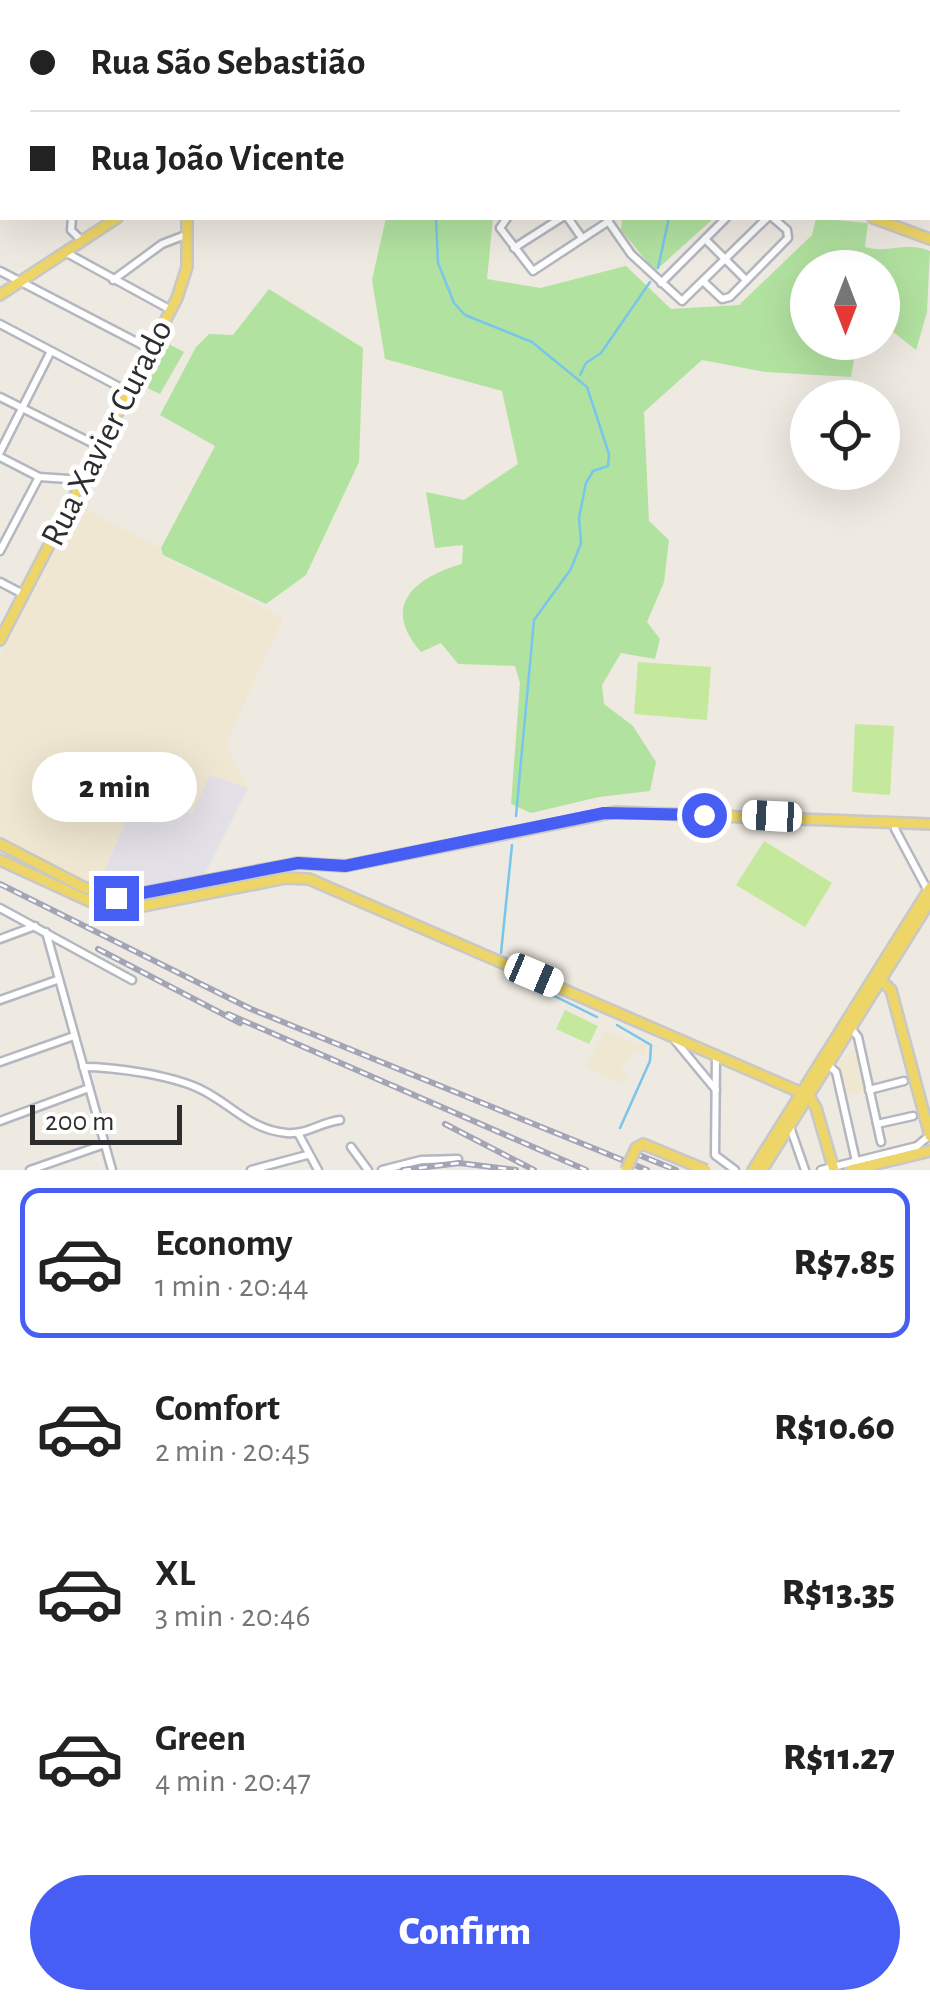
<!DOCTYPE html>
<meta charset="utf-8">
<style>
:root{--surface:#fff;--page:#f6f6f6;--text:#222;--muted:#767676;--line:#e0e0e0;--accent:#475ef4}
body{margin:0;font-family:"Alegreya Sans",sans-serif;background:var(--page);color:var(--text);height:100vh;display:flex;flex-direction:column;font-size:38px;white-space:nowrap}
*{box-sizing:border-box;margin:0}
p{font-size:32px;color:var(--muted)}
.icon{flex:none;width:55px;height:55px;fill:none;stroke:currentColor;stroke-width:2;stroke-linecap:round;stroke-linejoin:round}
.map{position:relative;height:1170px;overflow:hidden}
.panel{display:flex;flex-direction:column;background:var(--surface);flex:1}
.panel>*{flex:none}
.banner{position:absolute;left:0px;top:0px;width:930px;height:220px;box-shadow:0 10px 40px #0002;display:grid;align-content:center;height:220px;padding:0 30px;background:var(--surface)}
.needle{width:65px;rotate:180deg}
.controls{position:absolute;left:790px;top:250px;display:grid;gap:20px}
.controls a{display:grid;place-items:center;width:110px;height:110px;border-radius:50%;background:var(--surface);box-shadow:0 10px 40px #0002;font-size:50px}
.scale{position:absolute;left:30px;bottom:25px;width:152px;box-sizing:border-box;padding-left:10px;border:5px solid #2d2d2d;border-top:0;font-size:28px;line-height:35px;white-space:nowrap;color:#2d2d2d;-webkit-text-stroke:8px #fff;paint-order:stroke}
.end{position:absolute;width:45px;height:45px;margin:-22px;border:12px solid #475ef4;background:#fff;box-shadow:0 0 0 5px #fff}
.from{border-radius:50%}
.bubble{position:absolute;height:70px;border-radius:35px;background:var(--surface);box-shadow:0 10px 40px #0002;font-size:32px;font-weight:800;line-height:70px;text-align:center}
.car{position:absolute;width:30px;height:60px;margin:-30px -15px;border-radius:12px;box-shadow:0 0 8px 2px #0007;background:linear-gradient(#fff 24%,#345 0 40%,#fff 0 76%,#345 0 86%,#fff 0)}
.banner b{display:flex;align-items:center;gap:35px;height:95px;font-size:38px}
.banner b+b{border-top:2px solid var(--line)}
.banner i{width:25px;height:25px;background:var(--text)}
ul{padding:18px 0 0;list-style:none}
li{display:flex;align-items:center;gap:30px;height:150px;margin:0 20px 15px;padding:0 10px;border:5px solid transparent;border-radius:20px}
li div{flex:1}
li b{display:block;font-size:38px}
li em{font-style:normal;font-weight:800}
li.on{border-color:var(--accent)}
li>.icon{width:90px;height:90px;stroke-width:1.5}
.action{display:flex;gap:20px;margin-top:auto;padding:20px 30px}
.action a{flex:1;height:115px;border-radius:60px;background:var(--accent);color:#fff;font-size:40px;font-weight:800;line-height:115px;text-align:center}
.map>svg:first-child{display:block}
.industrial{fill:#e3e1e7}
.education{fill:#efe7d1}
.green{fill:#b2e2a0}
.pitch{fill:#c4e99c}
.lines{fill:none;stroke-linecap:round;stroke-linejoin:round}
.stream{stroke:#78c6eb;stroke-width:2.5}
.minor-casing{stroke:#b4b6c0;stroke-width:11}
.major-casing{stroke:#c8c8c8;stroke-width:14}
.minor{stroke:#fff;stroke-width:6}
.major{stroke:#edd567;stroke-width:9}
.rail-casing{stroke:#a3a5b7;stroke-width:6}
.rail{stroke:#fff;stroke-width:2.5;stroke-dasharray:8;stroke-linecap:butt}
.major-bridge-casing{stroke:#c8c8c8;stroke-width:14;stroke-linecap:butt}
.major-bridge{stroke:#edd567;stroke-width:9}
.route{stroke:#475ef4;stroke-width:12}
.labels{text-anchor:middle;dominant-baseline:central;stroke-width:10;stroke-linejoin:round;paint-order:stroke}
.street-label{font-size:35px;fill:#2d2d2d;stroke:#fff}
</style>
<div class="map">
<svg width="930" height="1170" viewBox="0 0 930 1170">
<rect width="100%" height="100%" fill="#eee9e1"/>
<path class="industrial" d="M210 775 248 788 204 876 123 892 97 887 141 787Z"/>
<g class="education">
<path d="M79 506 160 548 162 556 283 618 226 743 248 788 210 775 192 814 141 787 97 887 0 839V656Z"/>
<path d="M604 1030 639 1046 643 1039 647 1044 645 1056 633 1051 624 1065 621 1072 628 1075 624 1085 586 1068Z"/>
<path d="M856 1047 867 1090 847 1095 838 1063Z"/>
</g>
<g class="green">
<path d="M79 0H470L467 2Z"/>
<path d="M386 218H493L487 279 540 288 626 266 671 309 739 305 812 235 816 218 868 223 865 247C889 254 906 241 930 251L927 312 916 350 883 324 882 268H808V342L857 343 851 377 766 372 702 360 644 412 649 521 669 540 664 582 647 622 660 639 655 659 621 653 602 685 604 704 633 726 656 762 650 791 599 797 531 813 511 804 520 683 515 666 458 664 441 643 421 652C380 606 415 577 462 564L463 545 435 548 426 492 464 500 518 464 502 391 385 359 372 280Z"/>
<path d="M622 218H714L655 271 621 230Z"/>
<path d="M269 289 363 348 359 462 306 575 266 604 163 555 161 548 215 446 160 415 196 347 209 334 233 335Z"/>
<path d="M161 340 184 352 160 394 139 384Z"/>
</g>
<g class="pitch">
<path d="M638 662 711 667 707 720 634 714Z"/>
<path d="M855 724 894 726 890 795 852 792Z"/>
<path d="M764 841 832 883 805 927 736 885Z"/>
<path d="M565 1010 598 1026 589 1044 556 1029Z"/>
</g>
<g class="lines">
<g class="stream">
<path d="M507 2 511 0"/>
<path d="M436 218 438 263 454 303 465 315 532 342 587 387 609 454 608 466 593 471 586 483 579 518 581 543 571 569 534 620 516 816"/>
<path d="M658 268 669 218"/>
<path d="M580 375 586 363 601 353 650 282"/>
<path d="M501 953 512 845"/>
<path d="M510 974 597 1017"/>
<path d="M617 1025 651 1045 650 1061 620 1128"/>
</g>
<g class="minor-casing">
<g id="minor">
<path d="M0 2 2 3"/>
<path d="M917 2 918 0"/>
<path d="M928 87 930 78"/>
<path d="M928 115 930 116"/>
<path d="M0 119 2 120"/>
<path d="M928 160 930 161"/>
<path d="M928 181 930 182"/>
<path d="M0 189 2 184"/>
<path d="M928 203 930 204"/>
<path d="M72 218 71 230 81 240"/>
<path d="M507 218 500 228 533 271 609 221"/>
<path d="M568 218 582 238"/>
<path d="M606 218 631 254 682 301 767 218"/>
<path d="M705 239 746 280"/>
<path d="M514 248 561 218"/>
<path d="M65 252 171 310"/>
<path d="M0 271 150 349"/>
<path d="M113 280 162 244 188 234"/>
<path d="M704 282 722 299 730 297 788 238 787 230 773 218"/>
<path d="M661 283 726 218"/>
<path d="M0 324 129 392"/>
<path d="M0 397 100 447"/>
<path d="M0 452 51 351"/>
<path d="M0 457 39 477 83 480"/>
<path d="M0 551 39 477"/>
<path d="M0 582 23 594"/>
<path d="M895 829 928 891"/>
<path d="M0 908 132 980"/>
<path d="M46 932 112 1170"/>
<path d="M0 939 35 926"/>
<path d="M0 1000 57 980"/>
<path d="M851 1028 858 1037 881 1142"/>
<path d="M673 1038 716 1090"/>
<path d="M716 1054 715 1155 735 1170"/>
<path d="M0 1062 74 1036"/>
<path d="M827 1064 836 1072 856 1161"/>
<path d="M83 1067C115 1067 169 1075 198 1088 231 1103 249 1130 287 1133 305 1135 322 1122 340 1120"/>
<path d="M869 1090 904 1081"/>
<path d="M0 1121 89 1088"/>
<path d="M877 1124 913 1116"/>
<path d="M790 1127 805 1170"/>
<path d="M298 1133 318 1170"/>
<path d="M351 1147 368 1170"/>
<path d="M30 1170 105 1144"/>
<path d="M251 1170 307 1155"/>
<path d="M382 1170 421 1160 458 1159"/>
<path d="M821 1170 917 1146 930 1135"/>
</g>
</g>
<g class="major-casing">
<g id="major">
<path d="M52 0 54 2"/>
<path d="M873 218 930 239"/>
<path d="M0 295 117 218"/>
<path d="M0 640 177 298 187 267V218"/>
<path d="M0 844 83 887 116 898 298 863 345 866 615 812 930 824"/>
<path d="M0 860 113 912 286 878 309 879 809 1096"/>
<path d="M881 980 891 990 930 1136"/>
<path d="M809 1096 816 1108 834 1170"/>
<path d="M753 1170 930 888"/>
<path d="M762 1170 930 901"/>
<path d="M851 1170 930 1151"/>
</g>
</g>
<use href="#minor" class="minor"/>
<use href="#major" class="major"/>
<g class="rail-casing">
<g id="rail">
<path d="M0 884 251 1009 647 1170"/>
<path d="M98 949 240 1023"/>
<path d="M228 1014 586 1170"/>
<path d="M445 1124 534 1170"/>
<path d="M634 1153 676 1170"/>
<path d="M403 1170 459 1163 516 1170"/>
</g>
</g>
<use href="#rail" class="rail"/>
<g class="major-bridge-casing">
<path id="major-bridge" d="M626 1170 636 1148 643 1144 706 1170"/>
</g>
<use href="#major-bridge" class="major-bridge"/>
</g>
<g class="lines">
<path class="route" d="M116 898 298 863 345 866 604 813 704 815"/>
</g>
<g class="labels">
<g class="street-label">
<text transform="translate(107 433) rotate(-63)">Rua Xavier Curado</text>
</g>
</g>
</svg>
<div class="controls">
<a><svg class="needle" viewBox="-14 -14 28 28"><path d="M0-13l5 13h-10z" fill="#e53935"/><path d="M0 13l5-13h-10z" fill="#767676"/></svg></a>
<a><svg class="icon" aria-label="locate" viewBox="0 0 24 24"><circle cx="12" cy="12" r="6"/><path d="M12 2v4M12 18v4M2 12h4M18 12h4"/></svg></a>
</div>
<div class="scale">200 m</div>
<i class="end from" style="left:704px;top:815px"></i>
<i class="end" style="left:116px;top:898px"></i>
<div class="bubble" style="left:32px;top:752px;width:165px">2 min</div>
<i class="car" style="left:772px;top:816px;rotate:273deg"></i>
<i class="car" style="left:534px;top:975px;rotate:113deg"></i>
<div class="banner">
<b><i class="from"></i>Rua São Sebastião</b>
<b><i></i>Rua João Vicente</b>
</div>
</div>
<section class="panel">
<ul>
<li class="on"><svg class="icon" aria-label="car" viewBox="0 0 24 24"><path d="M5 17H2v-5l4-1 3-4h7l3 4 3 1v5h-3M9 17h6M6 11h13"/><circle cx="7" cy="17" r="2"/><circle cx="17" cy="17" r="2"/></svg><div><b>Economy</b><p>1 min · 20:44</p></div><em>R$7.85</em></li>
<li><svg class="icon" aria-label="car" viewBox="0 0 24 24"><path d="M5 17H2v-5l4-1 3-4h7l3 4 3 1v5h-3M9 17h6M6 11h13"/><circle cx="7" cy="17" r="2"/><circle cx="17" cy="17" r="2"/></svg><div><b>Comfort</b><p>2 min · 20:45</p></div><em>R$10.60</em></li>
<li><svg class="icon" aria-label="car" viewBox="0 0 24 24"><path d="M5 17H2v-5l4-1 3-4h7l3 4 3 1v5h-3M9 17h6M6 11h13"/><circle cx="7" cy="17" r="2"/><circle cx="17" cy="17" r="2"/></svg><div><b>XL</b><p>3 min · 20:46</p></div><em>R$13.35</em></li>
<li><svg class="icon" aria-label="car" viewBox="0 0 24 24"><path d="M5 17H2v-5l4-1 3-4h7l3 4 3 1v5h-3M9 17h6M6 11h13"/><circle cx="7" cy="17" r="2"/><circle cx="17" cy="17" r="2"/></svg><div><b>Green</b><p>4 min · 20:47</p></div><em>R$11.27</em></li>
</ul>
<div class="action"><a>Confirm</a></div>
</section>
